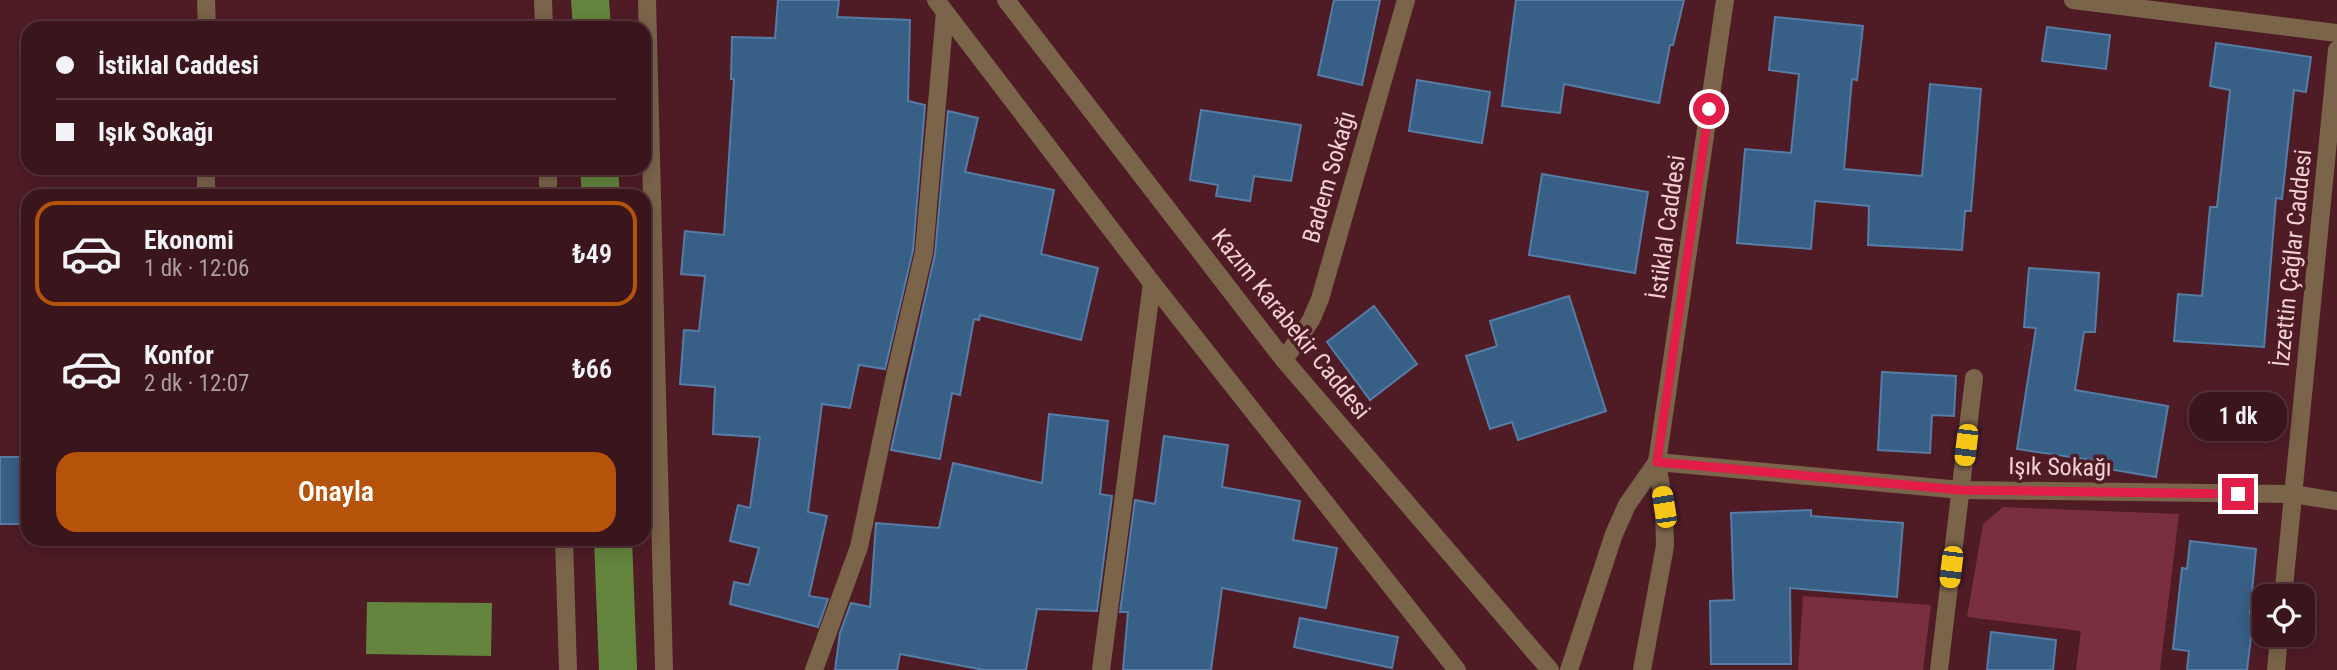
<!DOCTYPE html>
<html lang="tr">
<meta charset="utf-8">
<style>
:root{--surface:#3b151c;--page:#421e25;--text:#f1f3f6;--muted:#ac9fa3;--line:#54343b;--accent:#b45309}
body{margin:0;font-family:"Roboto Condensed",sans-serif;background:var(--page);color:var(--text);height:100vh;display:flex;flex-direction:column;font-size:26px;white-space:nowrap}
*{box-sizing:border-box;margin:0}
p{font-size:23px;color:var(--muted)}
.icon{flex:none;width:38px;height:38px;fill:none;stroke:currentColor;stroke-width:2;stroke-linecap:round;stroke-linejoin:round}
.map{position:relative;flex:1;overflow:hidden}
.sheet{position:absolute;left:21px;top:189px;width:630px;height:357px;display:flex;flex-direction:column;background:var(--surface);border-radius:21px;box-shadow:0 4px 18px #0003,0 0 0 2px var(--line)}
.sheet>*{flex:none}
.top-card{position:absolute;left:21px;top:21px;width:630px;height:154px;border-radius:21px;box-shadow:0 4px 18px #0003,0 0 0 2px var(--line);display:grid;align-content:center;height:154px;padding:0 35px;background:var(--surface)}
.tools{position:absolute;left:2252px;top:584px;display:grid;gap:14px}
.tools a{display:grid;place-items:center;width:63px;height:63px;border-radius:14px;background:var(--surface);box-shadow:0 4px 18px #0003,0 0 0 2px var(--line);font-size:35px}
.end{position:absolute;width:32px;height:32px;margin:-16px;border:9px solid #e11d48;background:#fff;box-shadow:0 0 0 4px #fff}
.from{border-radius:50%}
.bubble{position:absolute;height:49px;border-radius:21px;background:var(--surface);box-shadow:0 4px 18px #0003,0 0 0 2px var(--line);font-size:23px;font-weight:600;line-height:49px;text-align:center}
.car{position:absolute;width:21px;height:42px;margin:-21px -10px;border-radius:9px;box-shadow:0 0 5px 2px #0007;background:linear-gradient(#f5c518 24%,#345 0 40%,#f5c518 0 76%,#345 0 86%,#f5c518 0)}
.top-card b{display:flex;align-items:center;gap:24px;height:66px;font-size:26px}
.top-card b+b{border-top:2px solid var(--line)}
.top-card i{width:18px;height:18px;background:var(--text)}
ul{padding:12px 0 0;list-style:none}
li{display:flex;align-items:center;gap:21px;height:105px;margin:0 14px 10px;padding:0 21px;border:4px solid transparent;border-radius:21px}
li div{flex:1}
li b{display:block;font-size:26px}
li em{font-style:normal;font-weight:600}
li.current{border-color:var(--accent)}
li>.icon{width:63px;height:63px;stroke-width:1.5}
.cta{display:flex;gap:14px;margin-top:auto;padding:14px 35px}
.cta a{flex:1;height:80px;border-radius:21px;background:var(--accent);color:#fff;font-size:28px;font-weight:600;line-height:80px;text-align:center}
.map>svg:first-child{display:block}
.green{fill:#7a2f3f}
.water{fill:#64853d}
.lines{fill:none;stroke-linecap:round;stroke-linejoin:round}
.canal{stroke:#64853d;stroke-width:38}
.building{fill:#385f86;stroke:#557da5;stroke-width:2}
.minor{stroke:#7a644a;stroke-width:18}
.route{stroke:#e11d48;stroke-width:9}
.labels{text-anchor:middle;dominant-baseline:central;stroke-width:7;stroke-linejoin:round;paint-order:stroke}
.street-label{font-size:24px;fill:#f2d0d4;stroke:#4f1c26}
</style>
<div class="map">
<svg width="2337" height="670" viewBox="0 0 2337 670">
<rect width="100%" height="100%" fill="#4f1c26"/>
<g class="green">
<path d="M2003 507 2179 514 2160 670H2076L2081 631 1967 617 1983 524Z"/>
<path d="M1803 596 1931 605 1923 670H1798Z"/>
</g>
<path class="water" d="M367 602 492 603 491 656 366 654Z"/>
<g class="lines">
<g class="canal">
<path d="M590 0 592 28"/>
<path d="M599 168 601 196"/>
<path d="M613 539 618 670"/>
</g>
</g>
<g class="building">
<path d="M778 0H839L837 17 910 20 908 101 925 105 913 250 885 369 859 365 850 408 822 404 808 512 827 516 809 596 828 599 818 627 730 604 734 582 749 585 759 548 730 541 738 505 750 508 760 437 713 434 715 387 680 384 684 330 699 331 705 276 681 274 685 231 724 235 734 79H731L732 37 775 38Z"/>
<path d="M1334 0H1380L1362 85 1318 75Z"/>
<path d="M1516 0H1684L1673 45H1670L1659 103 1564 84 1560 113 1502 106Z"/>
<path d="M1775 17 1863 26 1857 80 1852 79 1844 169 1922 176 1930 84 1981 89 1971 211H1965L1962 250 1868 245 1869 206 1815 201 1811 249 1737 243 1745 149 1791 153 1799 74 1769 70Z"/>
<path d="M2047 27 2110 35 2106 69 2042 61Z"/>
<path d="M2216 43 2311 57 2306 92 2294 90 2282 199 2276 198 2264 347 2174 341 2178 294 2202 296 2210 207H2217L2230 90 2210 86Z"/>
<path d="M1417 80 1490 92 1482 143 1409 131Z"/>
<path d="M1201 110 1301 125 1291 181 1254 176 1250 201 1216 196 1218 185 1190 180Z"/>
<path d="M948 111 978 118 965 172 1054 190 1041 254 1098 268 1081 340 980 315 979 320 974 319 960 395 952 393 940 459 891 450 935 254Z"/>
<path d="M1542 174 1648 192 1635 273 1529 255Z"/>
<path d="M2029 268 2099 273 2095 332H2084L2075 390 2168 406 2156 477 2097 467 2098 461 2017 449 2036 328 2024 327Z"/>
<path d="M1569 296 1606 411 1518 440 1512 422 1490 429 1466 356 1497 346 1490 321Z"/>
<path d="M1374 306 1417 364 1370 400 1327 342Z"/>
<path d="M1882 372 1956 376 1954 416 1932 415 1930 453 1878 450Z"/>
<path d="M1049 414 1108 421 1100 494 1112 496 1097 611 1037 609 1026 670H984L900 654 897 670H835L840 633 851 603 870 607 876 523 939 528 953 463 1042 483Z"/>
<path d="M1164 436 1228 445 1222 487 1300 501 1293 540 1337 548 1326 608 1222 588 1211 670H1123L1128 612H1120L1135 500 1155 504Z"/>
<rect x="0" y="457" width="28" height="67"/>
<path d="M1811 510V516L1903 523 1897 597 1790 588 1791 664H1711L1710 601 1734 600 1731 513Z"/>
<path d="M2190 541 2256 549 2250 613H2254L2247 670H2187L2189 651 2173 649 2182 568 2187 569Z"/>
<path d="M1300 618 1398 637 1392 668 1294 647Z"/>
<path d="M1991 632 2056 640 2053 670H1987Z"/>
</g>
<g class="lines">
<g class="minor">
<path d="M206 0 207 28"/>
<path d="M543 0 544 28"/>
<path d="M647 0 664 670"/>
<path d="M936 0 1152 283 1457 670"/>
<path d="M1006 0 1284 360 1550 670"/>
<path d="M2073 0 2337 33"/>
<path d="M548 168V196"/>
<path d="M206 196V168"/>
<path d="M1284 360 1311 320 1320 299 1406 0"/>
<path d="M1657 462 1961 490 2293 494 2337 501"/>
<path d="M564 539 568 670"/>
<path d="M2283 597 2337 50"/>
<path d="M814 670 859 547 895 376 924 252 945 12"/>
<path d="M1101 670 1152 283"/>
<path d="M1569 670 1614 534 1627 505 1657 462"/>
<path d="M1642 670 1665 546 1664 507 1657 462 1725 0"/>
<path d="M1939 670 1974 378"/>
<path d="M2276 670 2279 635"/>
</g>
</g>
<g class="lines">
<path class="route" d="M1709 109 1657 462 1961 490 2238 494"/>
</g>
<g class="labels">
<g class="street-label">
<text transform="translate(1329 177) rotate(-74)">Badem Sokağı</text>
<text transform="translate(1667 227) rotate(-82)">İstiklal Caddesi</text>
<text transform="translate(2292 258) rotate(-84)">İzzettin Çağlar Caddesi</text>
<text transform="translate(1291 324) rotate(51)">Kazım Karabekir Caddesi</text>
<text transform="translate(2060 467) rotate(1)">Işık Sokağı</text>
</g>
</g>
</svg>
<div class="tools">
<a><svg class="icon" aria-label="locate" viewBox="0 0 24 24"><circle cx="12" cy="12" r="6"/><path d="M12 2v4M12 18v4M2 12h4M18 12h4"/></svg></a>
</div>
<i class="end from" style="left:1709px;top:109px"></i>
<i class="end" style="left:2238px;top:494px"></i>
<div class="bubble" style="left:2189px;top:392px;width:98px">1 dk</div>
<i class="car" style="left:1966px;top:445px;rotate:187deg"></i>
<i class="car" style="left:1664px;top:507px;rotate:351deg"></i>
<i class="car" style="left:1951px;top:567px;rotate:187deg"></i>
<div class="top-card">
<b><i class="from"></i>İstiklal Caddesi</b>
<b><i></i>Işık Sokağı</b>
</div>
<section class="sheet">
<ul>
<li class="current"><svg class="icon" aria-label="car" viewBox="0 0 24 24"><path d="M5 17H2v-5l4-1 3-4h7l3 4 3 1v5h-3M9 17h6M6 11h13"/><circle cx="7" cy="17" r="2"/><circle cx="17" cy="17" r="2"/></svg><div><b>Ekonomi</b><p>1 dk · 12:06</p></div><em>₺49</em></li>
<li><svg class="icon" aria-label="car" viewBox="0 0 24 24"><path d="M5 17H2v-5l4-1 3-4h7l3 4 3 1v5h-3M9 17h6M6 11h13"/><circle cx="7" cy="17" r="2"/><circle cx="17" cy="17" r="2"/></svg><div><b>Konfor</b><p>2 dk · 12:07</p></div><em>₺66</em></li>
</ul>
<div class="cta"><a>Onayla</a></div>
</section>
</div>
